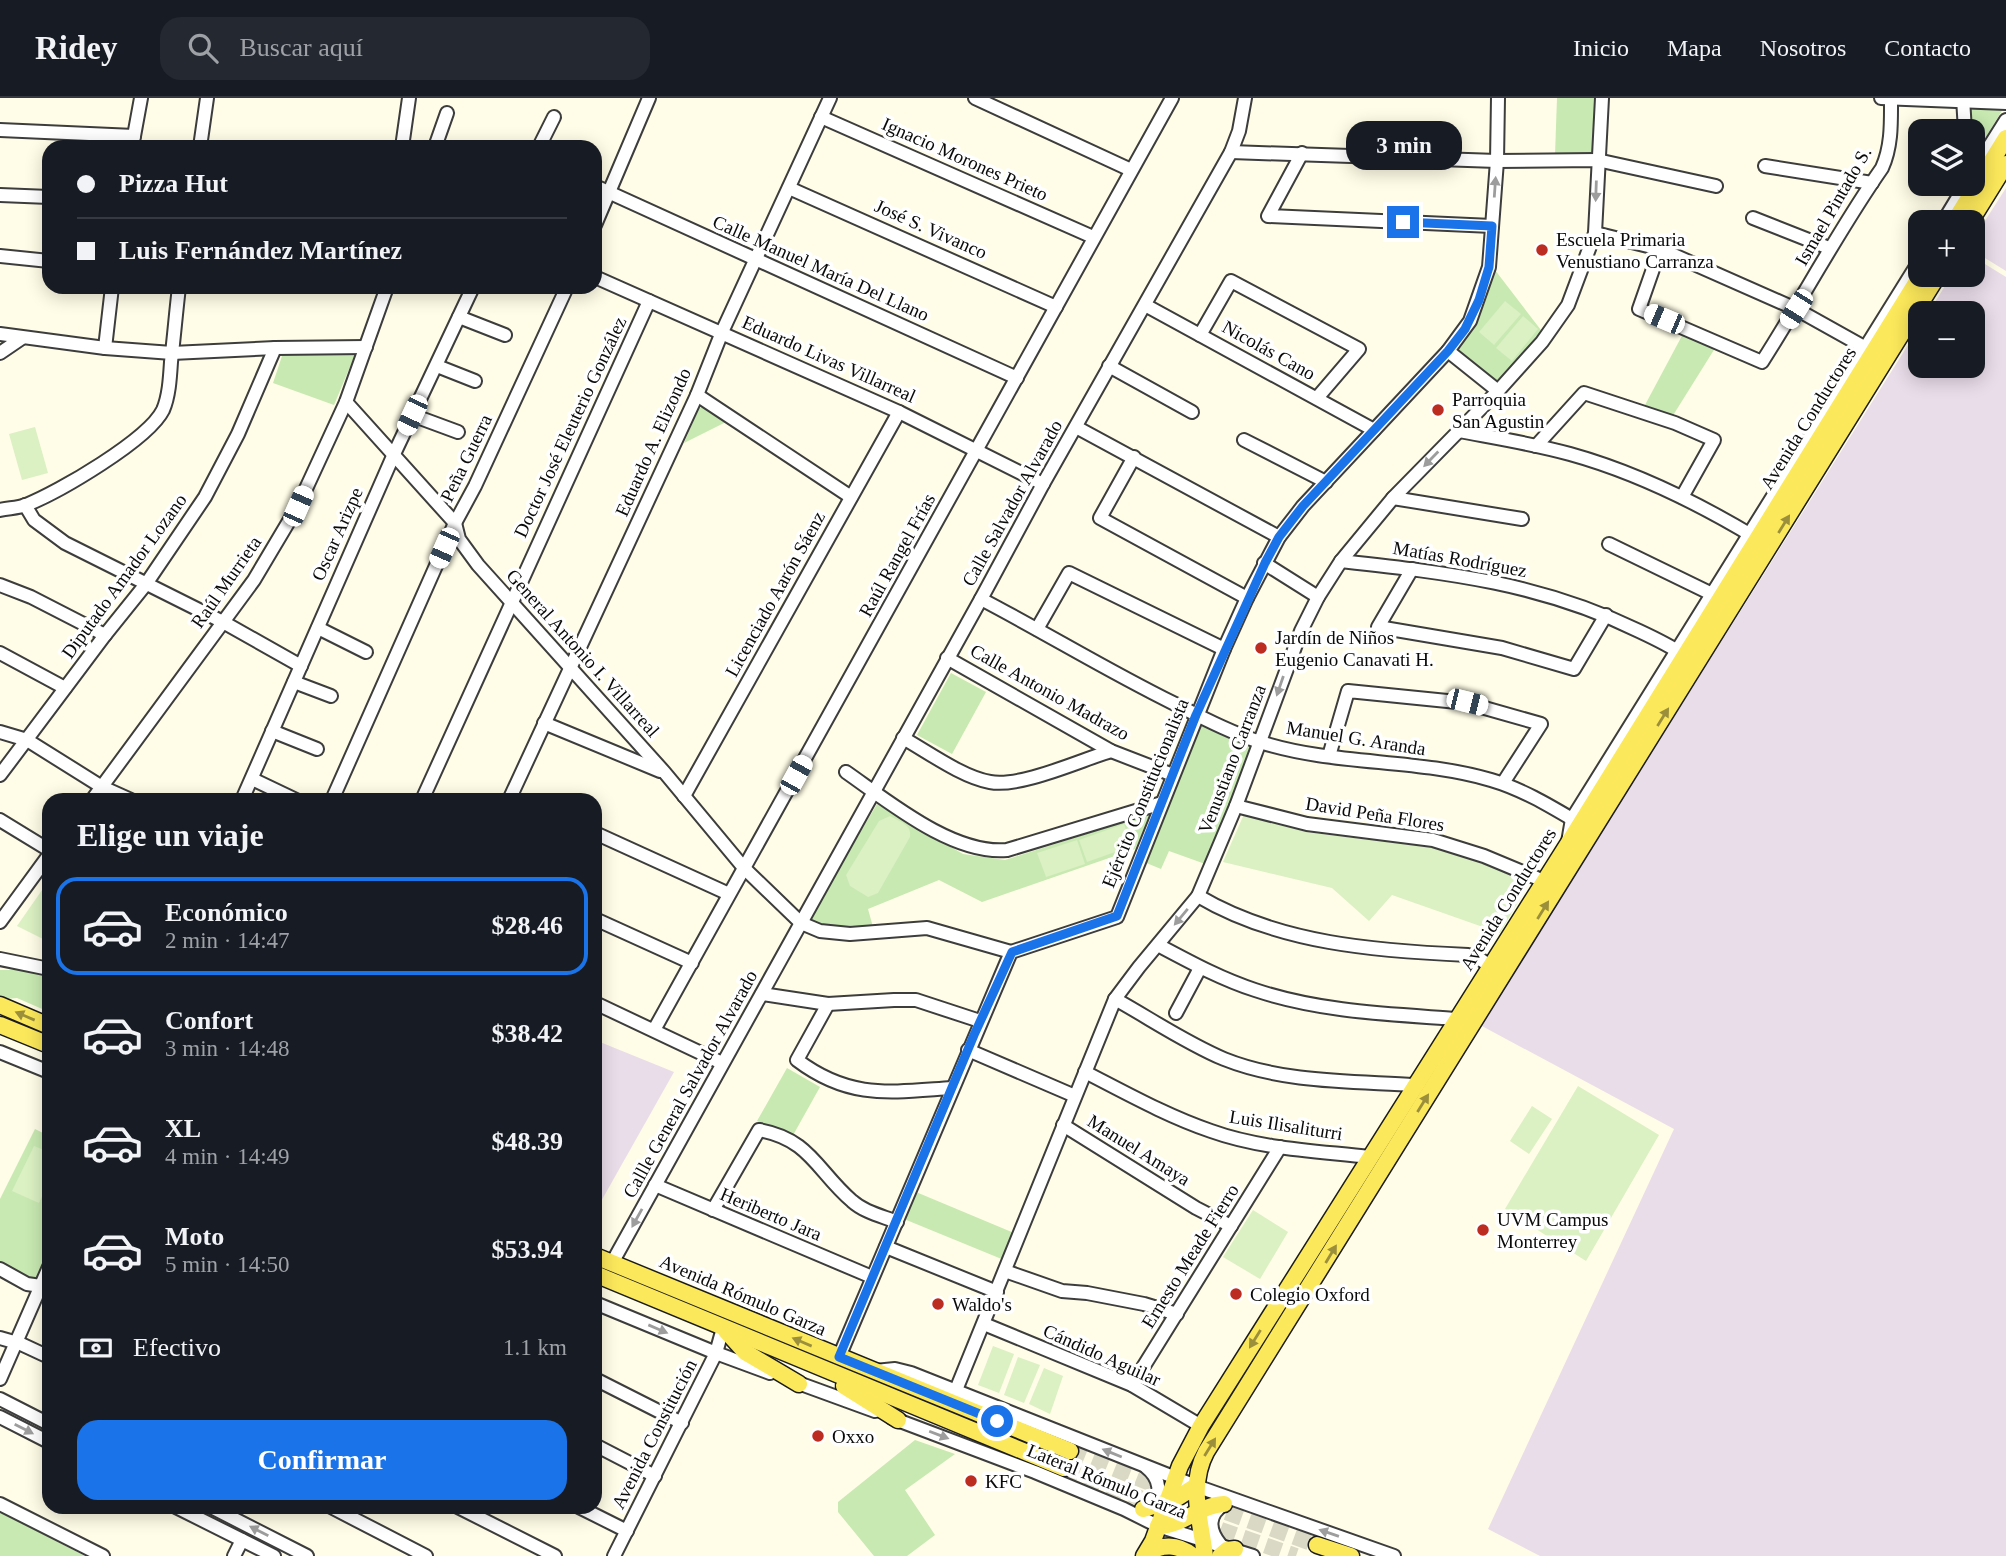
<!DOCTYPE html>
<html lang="es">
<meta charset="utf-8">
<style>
:root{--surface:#171b24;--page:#242831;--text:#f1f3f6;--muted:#9ea1a6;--line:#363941;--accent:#1a73e8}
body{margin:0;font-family:Georgia,serif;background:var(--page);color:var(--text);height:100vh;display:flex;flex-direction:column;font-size:26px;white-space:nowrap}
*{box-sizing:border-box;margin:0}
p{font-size:23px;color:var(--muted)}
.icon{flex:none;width:38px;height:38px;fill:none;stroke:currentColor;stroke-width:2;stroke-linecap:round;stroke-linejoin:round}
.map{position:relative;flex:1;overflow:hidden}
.sheet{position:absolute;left:42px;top:695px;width:560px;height:721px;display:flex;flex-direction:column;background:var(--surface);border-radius:21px;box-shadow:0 4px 18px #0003}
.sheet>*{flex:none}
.hud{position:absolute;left:42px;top:42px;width:560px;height:154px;border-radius:21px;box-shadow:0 4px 18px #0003;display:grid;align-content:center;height:154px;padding:0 35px;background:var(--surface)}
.controls{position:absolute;left:1908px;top:21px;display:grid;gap:14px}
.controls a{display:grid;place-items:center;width:77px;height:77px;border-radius:14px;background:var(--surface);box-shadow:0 4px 18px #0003;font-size:35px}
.end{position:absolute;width:32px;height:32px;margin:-16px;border:9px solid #1a73e8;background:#fff;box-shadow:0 0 0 4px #fff}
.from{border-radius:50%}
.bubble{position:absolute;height:49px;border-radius:21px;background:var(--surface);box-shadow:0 4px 18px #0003;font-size:23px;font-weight:700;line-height:49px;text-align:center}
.car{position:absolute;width:21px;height:42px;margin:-21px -10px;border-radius:9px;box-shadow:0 0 5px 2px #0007;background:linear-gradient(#fff 24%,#345 0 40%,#fff 0 76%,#345 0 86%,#fff 0)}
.hud b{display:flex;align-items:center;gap:24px;height:66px;font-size:26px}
.hud b+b{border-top:2px solid var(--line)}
.hud i{width:18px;height:18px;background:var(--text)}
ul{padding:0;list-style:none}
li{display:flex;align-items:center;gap:21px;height:98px;margin:0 14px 10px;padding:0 21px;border:4px solid transparent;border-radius:21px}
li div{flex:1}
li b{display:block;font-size:26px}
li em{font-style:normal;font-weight:700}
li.on{border-color:var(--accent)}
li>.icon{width:63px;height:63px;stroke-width:1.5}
h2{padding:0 35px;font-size:32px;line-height:84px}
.pay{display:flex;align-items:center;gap:18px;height:77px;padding:0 35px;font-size:26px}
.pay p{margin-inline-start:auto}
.primary-button{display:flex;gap:14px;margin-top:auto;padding:14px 35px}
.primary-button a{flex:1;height:80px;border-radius:21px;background:var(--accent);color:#fff;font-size:28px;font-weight:700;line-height:80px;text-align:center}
header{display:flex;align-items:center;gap:42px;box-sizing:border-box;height:98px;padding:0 35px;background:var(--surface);border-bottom:2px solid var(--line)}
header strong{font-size:33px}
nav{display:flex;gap:38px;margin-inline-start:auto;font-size:24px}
.search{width:490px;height:63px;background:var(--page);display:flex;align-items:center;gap:18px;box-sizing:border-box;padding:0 24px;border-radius:21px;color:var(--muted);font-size:26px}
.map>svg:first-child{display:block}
.industrial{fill:#eaddea}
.green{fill:#c8e9b1}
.pitch{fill:#dbf0c3}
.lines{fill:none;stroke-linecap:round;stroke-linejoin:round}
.major-tunnel{stroke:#dad9c6;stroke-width:16;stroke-dasharray:16 8;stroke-linecap:butt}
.minor-casing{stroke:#3d3d3d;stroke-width:16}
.major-casing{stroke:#1b1b1b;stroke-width:19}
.minor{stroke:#fff;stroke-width:12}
.major{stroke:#fce85b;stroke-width:16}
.oneway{fill:#9d9d9d}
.oneway2{fill:#9b8f3b}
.route{stroke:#1a73e8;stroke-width:9}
.poi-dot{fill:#bc2c21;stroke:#fff;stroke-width:2.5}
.labels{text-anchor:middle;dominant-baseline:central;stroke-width:7;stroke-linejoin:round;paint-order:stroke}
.street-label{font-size:19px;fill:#0a0a0a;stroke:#fff}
.poi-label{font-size:19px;fill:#0a0a0a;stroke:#fff;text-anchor:start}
</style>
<header>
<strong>Ridey</strong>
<div class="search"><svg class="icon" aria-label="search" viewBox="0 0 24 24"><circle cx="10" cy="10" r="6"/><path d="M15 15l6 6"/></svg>Buscar aquí</div>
<nav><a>Inicio</a><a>Mapa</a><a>Nosotros</a><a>Contacto</a></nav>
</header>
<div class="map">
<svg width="2006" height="1458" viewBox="0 0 2006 1458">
<rect width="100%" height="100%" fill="#fffde7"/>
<g class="industrial">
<path d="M2006 90V173L1972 152V143Z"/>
<path d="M1972 158 2006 179V1458H1540L1488 1431 1674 1031 1480 927 1920 228V268H1972V215H1928L1952 177H1972Z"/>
<path d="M595 942 674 974 595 1114Z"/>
</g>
<g class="green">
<path d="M1557 0H1599L1597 57H1555Z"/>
<path d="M2006 6 1972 62 1971 7Z"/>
<path d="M1495 172 1544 236 1498 286 1457 251C1474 226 1486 201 1495 172Z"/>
<path d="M1684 234 1717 247 1672 319 1645 307Z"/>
<path d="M357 252 334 307 273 285 283 255Z"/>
<path d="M705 309 728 323 684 345 699 310Z"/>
<path d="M951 575 986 594 952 656 917 637Z"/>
<path d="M1200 624 1257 650 1208 767 1169 753 1161 771 1144 764Z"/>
<path d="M877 706 963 756 1005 762 1152 715 1135 751 982 804 939 782 868 811 873 829 831 830 807 824Z"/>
<path d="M0 872H26L49 879V914L17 900 5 901 0 898Z"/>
<path d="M787 970 820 989 792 1039 757 1023Z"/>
<path d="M35 1031 49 1038V1159L37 1186 0 1166V1101Z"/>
<path d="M916 1094 1014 1135 1004 1162 904 1121Z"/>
<path d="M915 1342 955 1356 905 1392 935 1437 907 1458H874L838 1414V1404Z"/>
<path d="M0 1414 85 1458H0Z"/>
</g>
<g class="pitch">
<path d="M1505 203 1521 216 1494 247 1479 234Z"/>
<path d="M1523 218 1538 231 1512 263 1496 250Z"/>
<path d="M35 329 48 375 22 382 9 336Z"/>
<path d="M1245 714 1306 734 1460 753 1531 782 1500 835 1392 797 1369 823 1332 790 1223 764Z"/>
<path d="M890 718C900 724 912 726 910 739L878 795 868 799 850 788 846 777 879 723Z"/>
<path d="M1124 726 1132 748 1087 764 1079 742Z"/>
<path d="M1077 742 1085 766 1046 779 1037 755Z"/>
<path d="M49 782V844L17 828Z"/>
<path d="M1578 988 1659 1037 1586 1163 1505 1111Z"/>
<path d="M1532 1008 1552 1021 1529 1056 1510 1043Z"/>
<path d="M34 1048 49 1054V1084L39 1105 12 1093Z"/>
<path d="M1253 1112 1288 1134 1260 1181 1223 1159Z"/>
<path d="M993 1248 1014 1256 999 1295 978 1287Z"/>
<path d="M1018 1259 1040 1267 1024 1305 1004 1297Z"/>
<path d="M1044 1270 1063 1278 1050 1316 1029 1306Z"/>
</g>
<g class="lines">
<g class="major-tunnel">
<path d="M1070 1353 1170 1393"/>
<path d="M1064 1370 1221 1432 1296 1458"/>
<path d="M1204 1406 1317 1447"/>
</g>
<g class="minor-casing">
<g id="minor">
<path d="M975 0 1131 72"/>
<path d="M1881 0 2006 5"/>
<path d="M1963 0 1965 33"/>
<path d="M821 19 1093 139"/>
<path d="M0 32 134 38"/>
<path d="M132 49 141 0"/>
<path d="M200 49 207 0"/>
<path d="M402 49 409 0"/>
<path d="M435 49 447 15"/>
<path d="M539 49 554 19"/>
<path d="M1231 54 1497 63 1597 62 1716 88"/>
<path d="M1302 55 1268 118 1492 128"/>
<path d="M1765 68 1872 85"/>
<path d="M1972 76 2006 22"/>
<path d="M595 88 1017 280"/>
<path d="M789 90 1056 209"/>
<path d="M0 97 49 99"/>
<path d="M1753 120 1829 150"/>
<path d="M1943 124 1966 86"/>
<path d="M595 127 649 0"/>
<path d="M1595 135 1660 151 1796 211 1873 254"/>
<path d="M1660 151 1639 211 1762 264C1803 200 1838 133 1882 70 1892 48 1891 24 1891 0"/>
<path d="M0 158 49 163"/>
<path d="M595 179 899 314 1043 386"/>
<path d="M1145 207 1374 332"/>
<path d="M459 219 505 237"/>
<path d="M0 236 105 250 172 255 275 250 366 249"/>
<path d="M1200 237 1231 183 1359 251 1317 300"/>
<path d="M105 250 112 189"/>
<path d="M1448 253 1498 293"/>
<path d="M0 255 22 240"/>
<path d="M437 268 475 283"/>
<path d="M1109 268 1192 314"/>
<path d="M697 297 851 399"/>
<path d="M346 304 455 425 459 441 478 467 665 675 744 770 801 825 820 833 850 836 927 830 1011 854"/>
<path d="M412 317 458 334"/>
<path d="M1076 329 1279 439"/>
<path d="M1459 333C1496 340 1534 346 1570 356 1635 374 1698 405 1756 440"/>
<path d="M1244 342 1326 384"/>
<path d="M1536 348 1584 295 1675 325 1714 342 1682 399"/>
<path d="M1134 359 1100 420 1247 500"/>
<path d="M1393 400 1522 421"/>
<path d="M25 407 34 422 65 445 223 524 301 568"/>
<path d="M0 412C9 410 18 410 26 407 59 394 148 342 163 312 169 298 170 280 171 264 174 239 176 214 179 189"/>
<path d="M1609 446 1716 498"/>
<path d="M1341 463C1449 475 1541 485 1639 533 1654 540 1669 547 1682 556"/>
<path d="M1264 465 1318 499"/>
<path d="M1412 471 1378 529 1502 550 1574 571 1606 517"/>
<path d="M0 487 31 499 105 537"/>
<path d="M981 501C1046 535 1108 573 1173 605 1201 619 1231 635 1260 644 1335 668 1416 660 1491 682 1522 691 1550 708 1577 724"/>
<path d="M318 530 366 554"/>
<path d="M1037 531 1069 475 1224 551"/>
<path d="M0 555 65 590"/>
<path d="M947 560 1111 653 1173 677"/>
<path d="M294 584 331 598"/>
<path d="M544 625 660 673"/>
<path d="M272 633 317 651"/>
<path d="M0 634 27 642 102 689 131 702"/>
<path d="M903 640C928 654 962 679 990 684 1020 690 1081 662 1111 653"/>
<path d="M1329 658 1348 593 1467 605 1541 626 1503 685"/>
<path d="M846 674C889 704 953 757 1007 752L1162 705"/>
<path d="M0 677 105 537 146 486 205 399 238 336 275 250"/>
<path d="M252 681 296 702"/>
<path d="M684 698 899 314"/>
<path d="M92 702 254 482 298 408 346 304 387 189"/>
<path d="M242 702 394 356 473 189"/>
<path d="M332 702 455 425 475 388 567 189"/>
<path d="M422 702 649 203"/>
<path d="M509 702 697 297 722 234 830 0"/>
<path d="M1236 708 1307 726 1433 742 1484 758 1544 783"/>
<path d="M0 722 49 752"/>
<path d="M595 735 729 796"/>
<path d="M1568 744 1572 721 1920 162"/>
<path d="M1198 798C1279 846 1377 853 1468 857L1477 859 1497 873"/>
<path d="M595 821 692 865"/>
<path d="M0 824 49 757"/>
<path d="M1158 847C1190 864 1221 881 1255 892 1321 914 1389 916 1457 921"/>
<path d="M0 861 49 871"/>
<path d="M762 896 828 906 894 902H916L980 923"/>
<path d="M1115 901C1151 921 1186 945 1224 961 1284 985 1351 983 1415 987"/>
<path d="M595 905 722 965"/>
<path d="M828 906 797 962C850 1002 891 994 952 990"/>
<path d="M1176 915 1200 870"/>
<path d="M654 932 1172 0"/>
<path d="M968 952 1075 998"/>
<path d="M0 954 49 974"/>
<path d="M1085 974C1126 995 1167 1018 1211 1033 1261 1051 1317 1053 1369 1059"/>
<path d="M1063 1027 1196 1110 1231 1128"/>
<path d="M655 1087 872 1179"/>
<path d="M713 1112 759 1032C810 1041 817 1073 852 1103 864 1114 882 1118 897 1124"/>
<path d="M886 1149 997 1194"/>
<path d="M612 1165 981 501 1043 386 1231 54 1239 33 1245 0"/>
<path d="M0 1171 27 1186 48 1189"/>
<path d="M1005 1173 1062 1193 1087 1195 1144 1206 1177 1216"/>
<path d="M595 1205 716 1255 770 1275"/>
<path d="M984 1226 1132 1287 1201 1328"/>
<path d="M0 1240 21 1246 49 1259"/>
<path d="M839 1259 1011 854 1117 819 1224 551 1247 500 1279 439 1303 408 1448 253 1470 223 1489 169 1497 63 1498 0"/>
<path d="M875 1273 895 1271 911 1275 1196 1388 1394 1458"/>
<path d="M0 1281 49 1169"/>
<path d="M595 1281 682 1325"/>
<path d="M790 1282 875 1313"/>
<path d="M1132 1287 1280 1049"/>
<path d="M956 1292 1115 901 1139 869 1198 798 1236 708 1301 533 1318 499 1341 463 1393 400 1498 293 1542 244 1568 207 1595 135 1602 0"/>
<path d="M0 1301 49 1326"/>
<path d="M0 1319 49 1344"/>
<path d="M892 1320 1035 1374 1124 1411 1158 1428 1253 1458"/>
<path d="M595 1347 655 1378"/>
<path d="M1146 1369C1160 1380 1164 1398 1148 1409"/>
<path d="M0 1406 103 1458"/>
<path d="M176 1409 274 1458"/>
<path d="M211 1409 307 1458"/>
<path d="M331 1409 426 1458"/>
<path d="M458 1409 555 1458"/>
<path d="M579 1409 627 1433"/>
<path d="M1220 1446C1208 1431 1208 1417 1224 1406"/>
<path d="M234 1458 242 1442"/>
<path d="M614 1458 716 1255 723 1230"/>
</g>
</g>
<g class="major-casing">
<g id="major">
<path d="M1954 124 2006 40"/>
<path d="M1970 124 2006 66"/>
<path d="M0 907 49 928"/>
<path d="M0 927 49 947"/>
<path d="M595 1158 1070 1353"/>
<path d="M595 1176 1064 1370"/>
<path d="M726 1233 745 1254 799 1286"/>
<path d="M844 1288 898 1322"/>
<path d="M1143 1411 1174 1402 1196 1388"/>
<path d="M1158 1428C1183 1428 1199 1407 1224 1406"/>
<path d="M1317 1447 1351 1458"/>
<path d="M1147 1455C1163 1446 1178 1446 1193 1458"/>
<path d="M1144 1458 1153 1443 1180 1368 1201 1328 1568 746 1921 177"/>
<path d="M1205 1458C1201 1422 1188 1388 1206 1354L1938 177"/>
<path d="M1220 1458 1227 1452 1235 1451"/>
</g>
</g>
<use href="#minor" class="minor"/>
<use href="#major" class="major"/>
</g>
<defs><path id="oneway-solid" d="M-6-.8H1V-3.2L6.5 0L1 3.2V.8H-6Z" transform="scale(1.75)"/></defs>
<g class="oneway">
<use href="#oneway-solid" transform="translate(1495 89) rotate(-86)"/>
<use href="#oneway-solid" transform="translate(1596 93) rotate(92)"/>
<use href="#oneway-solid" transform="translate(1431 361) rotate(134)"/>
<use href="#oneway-solid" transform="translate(1280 588) rotate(109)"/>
<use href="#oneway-solid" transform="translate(1181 819) rotate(130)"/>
<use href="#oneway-solid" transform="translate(637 1120) rotate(119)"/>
<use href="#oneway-solid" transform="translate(658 1231) rotate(23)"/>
<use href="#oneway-solid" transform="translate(24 1331) rotate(27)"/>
<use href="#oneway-solid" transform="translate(939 1337) rotate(21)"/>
<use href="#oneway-solid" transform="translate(1112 1355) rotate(-158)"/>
<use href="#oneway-solid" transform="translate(259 1433) rotate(-153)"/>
<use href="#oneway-solid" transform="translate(1329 1435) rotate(-161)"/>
</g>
<g class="oneway2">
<use href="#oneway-solid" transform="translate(1784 426) rotate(-58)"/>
<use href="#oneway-solid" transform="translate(1663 619) rotate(-58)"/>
<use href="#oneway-solid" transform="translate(1543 812) rotate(-58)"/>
<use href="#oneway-solid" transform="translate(25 918) rotate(-157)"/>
<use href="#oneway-solid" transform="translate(1423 1005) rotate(-58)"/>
<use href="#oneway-solid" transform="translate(1331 1156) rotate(-59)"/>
<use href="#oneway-solid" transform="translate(1255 1241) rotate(122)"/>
<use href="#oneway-solid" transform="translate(802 1244) rotate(-157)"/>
<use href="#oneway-solid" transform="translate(1210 1349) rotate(-58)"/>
</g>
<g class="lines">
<path class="route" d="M997 1323 839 1259 974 937 1012 854 1117 818 1196 617 1265 465 1279 439 1303 408 1448 253 1465 231 1479 202 1489 169 1492 128 1403 124"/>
</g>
<g class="poi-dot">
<circle cx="1542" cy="152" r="7"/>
<circle cx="1438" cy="312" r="7"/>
<circle cx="1261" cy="550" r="7"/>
<circle cx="1483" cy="1132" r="7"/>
<circle cx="1236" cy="1196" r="7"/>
<circle cx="938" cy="1206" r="7"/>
<circle cx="818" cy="1338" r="7"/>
<circle cx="971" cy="1383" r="7"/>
</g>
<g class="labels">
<g class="street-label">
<text transform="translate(965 61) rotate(24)">Ignacio Morones Prieto</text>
<text transform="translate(1833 108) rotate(-60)">Ismael Pintado S.</text>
<text transform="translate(931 131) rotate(24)">José S. Vivanco</text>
<text transform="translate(821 170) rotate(24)">Calle Manuel María Del Llano</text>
<text transform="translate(1269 252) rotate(29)">Nicolás Cano</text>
<text transform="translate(829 261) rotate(24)">Eduardo Livas Villarreal</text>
<text transform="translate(1808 320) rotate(-58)">Avenida Conductores</text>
<text transform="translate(570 329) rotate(-65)">Doctor José Eleuterio González</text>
<text transform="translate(653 344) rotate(-66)">Eduardo A. Elizondo</text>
<text transform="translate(466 360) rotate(-64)">Peña Guerra</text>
<text transform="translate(1012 405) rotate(-61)">Calle Salvador Alvarado</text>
<text transform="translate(337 436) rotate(-66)">Oscar Arizpe</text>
<text transform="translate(897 457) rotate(-61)">Raúl Rangel Frías</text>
<text transform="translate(1460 461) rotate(10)">Matías Rodríguez</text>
<text transform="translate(124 478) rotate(-54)">Diputado Amador Lozano</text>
<text transform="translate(226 484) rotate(-55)">Raúl Murrieta</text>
<text transform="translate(775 496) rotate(-61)">Licenciado Aarón Sáenz</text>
<text transform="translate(583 555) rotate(48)">General Antonio I. Villarreal</text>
<text transform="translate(1050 594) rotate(29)">Calle Antonio Madrazo</text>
<text transform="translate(1356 640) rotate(9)">Manuel G. Aranda</text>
<text transform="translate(1232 661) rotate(-69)">Venustiano Carranza</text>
<text transform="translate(1145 695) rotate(-68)">Ejército Constitucionalista</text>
<text transform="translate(1375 716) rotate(9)">David Peña Flores</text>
<text transform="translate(1508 801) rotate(-58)">Avenida Conductores</text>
<text transform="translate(690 986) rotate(-61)">Callle General Salvador Alvarado</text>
<text transform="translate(1286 1027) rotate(9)">Luis Ilisaliturri</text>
<text transform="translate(1139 1052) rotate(32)">Manuel Amaya</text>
<text transform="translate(771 1116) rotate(23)">Heriberto Jara</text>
<text transform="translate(1190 1158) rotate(-58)">Ernesto Meade Fierro</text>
<text transform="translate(743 1197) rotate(23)">Avenida Rómulo Garza</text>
<text transform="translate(1102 1257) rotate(24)">Cándido Aguilar</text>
<text transform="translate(654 1336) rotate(-63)">Avenida Constitución</text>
<text transform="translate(1107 1383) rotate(22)">Lateral Rómulo Garza</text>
</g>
<g class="poi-label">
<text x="1556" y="141">Escuela Primaria<tspan x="1556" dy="22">Venustiano Carranza</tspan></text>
<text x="1452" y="301">Parroquia<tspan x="1452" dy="22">San Agustin</tspan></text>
<text x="1275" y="539">Jardín de Niños<tspan x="1275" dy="22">Eugenio Canavati H.</tspan></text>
<text x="1497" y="1121">UVM Campus<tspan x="1497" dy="22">Monterrey</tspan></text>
<text x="1250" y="1196">Colegio Oxford</text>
<text x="952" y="1206">Waldo's</text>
<text x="832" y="1338">Oxxo</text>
<text x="985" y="1383">KFC</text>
</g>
</g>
</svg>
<div class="controls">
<a><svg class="icon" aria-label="layers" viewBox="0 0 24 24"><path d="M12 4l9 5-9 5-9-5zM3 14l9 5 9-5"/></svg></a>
<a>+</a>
<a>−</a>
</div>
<i class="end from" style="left:997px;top:1323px"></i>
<i class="end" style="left:1403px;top:124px"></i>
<div class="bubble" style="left:1346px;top:23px;width:116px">3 min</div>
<i class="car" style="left:1796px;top:211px;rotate:212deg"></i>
<i class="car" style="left:1664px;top:221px;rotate:293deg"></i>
<i class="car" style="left:412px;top:317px;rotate:205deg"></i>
<i class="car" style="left:298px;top:408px;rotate:24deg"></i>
<i class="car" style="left:444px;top:450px;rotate:204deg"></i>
<i class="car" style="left:1467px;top:604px;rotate:104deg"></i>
<i class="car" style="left:796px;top:677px;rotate:29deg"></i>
<div class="hud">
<b><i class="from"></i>Pizza Hut</b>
<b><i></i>Luis Fernández Martínez</b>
</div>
<section class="sheet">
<h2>Elige un viaje</h2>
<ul>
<li class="on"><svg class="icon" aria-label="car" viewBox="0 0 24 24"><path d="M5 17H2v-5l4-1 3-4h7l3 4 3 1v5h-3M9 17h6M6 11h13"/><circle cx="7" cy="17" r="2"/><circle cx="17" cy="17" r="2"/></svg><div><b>Económico</b><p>2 min · 14:47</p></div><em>$28.46</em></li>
<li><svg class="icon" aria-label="car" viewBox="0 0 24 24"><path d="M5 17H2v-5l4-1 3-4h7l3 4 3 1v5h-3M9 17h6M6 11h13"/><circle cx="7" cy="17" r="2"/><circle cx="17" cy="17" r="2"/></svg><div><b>Confort</b><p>3 min · 14:48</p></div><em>$38.42</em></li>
<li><svg class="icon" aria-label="car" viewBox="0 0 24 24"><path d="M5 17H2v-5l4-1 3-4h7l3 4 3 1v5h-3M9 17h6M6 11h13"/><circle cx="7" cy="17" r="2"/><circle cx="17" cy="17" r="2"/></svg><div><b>XL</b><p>4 min · 14:49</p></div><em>$48.39</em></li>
<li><svg class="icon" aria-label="car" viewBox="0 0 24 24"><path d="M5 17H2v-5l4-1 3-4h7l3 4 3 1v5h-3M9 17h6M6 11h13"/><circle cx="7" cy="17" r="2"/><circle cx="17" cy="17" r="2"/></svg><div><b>Moto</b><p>5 min · 14:50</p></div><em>$53.94</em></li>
</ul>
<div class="pay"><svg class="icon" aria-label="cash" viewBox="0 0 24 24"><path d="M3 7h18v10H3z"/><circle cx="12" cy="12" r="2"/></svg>Efectivo<p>1.1 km</p></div>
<div class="primary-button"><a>Confirmar</a></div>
</section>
</div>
